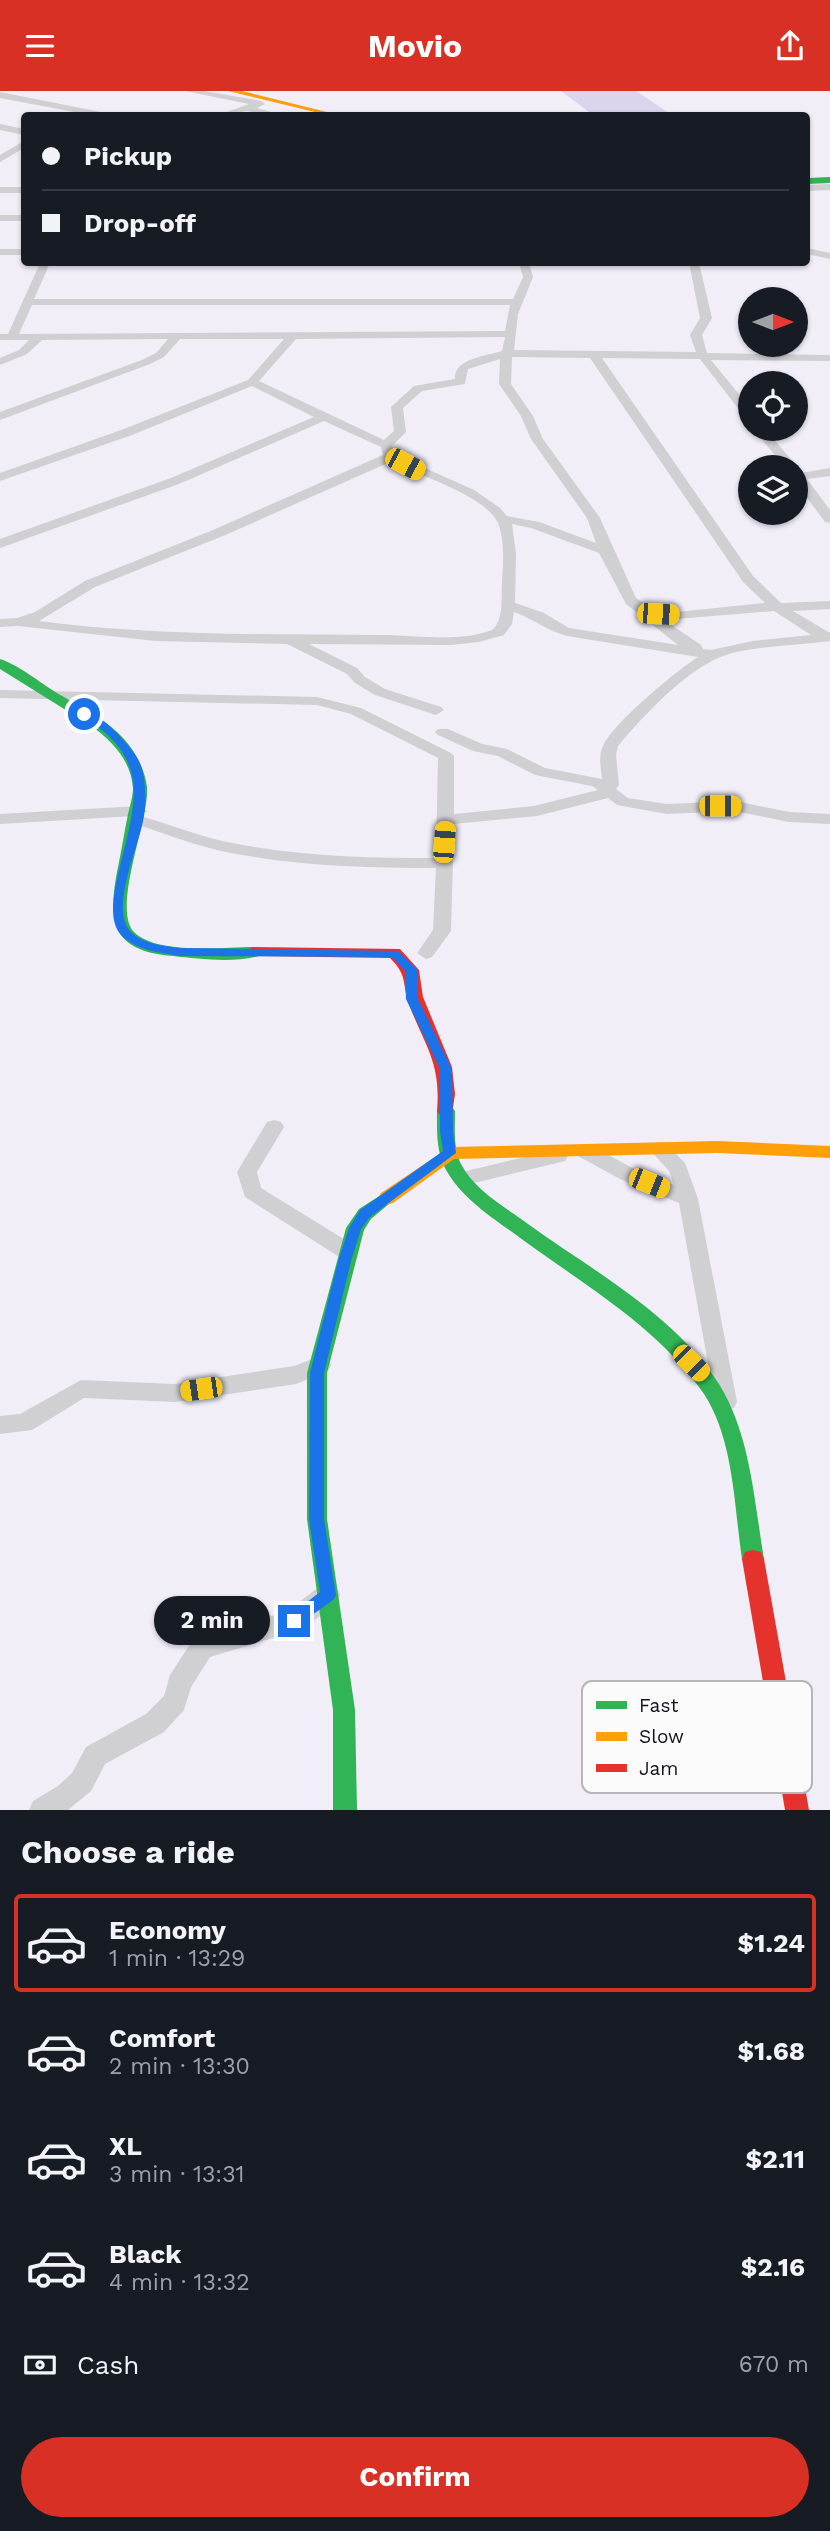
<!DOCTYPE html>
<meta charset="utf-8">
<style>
:root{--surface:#171b24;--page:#242831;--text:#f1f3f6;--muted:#9ea1a6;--line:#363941;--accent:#d93025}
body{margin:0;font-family:"Work Sans",sans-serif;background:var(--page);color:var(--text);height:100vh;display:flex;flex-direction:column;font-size:26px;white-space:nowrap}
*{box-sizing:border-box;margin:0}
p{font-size:23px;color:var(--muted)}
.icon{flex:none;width:38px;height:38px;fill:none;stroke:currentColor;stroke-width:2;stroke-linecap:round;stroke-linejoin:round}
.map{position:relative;height:1719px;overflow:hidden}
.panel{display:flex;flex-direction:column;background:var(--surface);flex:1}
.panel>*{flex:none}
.top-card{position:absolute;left:21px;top:21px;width:789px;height:154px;border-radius:7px;box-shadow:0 2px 5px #0004;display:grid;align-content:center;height:154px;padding:0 21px;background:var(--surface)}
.needle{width:46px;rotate:90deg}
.tools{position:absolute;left:738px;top:196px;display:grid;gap:14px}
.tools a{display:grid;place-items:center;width:70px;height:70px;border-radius:50%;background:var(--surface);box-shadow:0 2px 5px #0004;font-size:35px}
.end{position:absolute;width:32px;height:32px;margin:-16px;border:9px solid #1a73e8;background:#fff;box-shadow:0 0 0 4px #fff}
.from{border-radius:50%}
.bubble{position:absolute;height:49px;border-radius:24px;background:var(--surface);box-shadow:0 2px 5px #0004;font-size:23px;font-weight:700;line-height:49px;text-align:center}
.car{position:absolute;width:21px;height:42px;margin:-21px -10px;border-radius:9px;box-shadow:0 0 5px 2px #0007;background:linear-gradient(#f5c518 24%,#345 0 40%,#f5c518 0 76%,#345 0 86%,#f5c518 0)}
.top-card b{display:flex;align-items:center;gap:24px;height:66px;font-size:26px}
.top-card b+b{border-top:2px solid var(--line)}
.top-card i{width:18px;height:18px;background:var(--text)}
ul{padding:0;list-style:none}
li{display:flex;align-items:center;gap:21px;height:98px;margin:0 14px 10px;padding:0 7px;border:4px solid transparent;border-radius:7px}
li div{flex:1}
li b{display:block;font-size:26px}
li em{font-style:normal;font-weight:700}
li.selected{border-color:var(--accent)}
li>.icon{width:63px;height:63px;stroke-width:1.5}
h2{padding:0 21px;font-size:32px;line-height:84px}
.pay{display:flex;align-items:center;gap:18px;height:77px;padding:0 21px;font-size:26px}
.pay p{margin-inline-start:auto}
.action{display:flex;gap:14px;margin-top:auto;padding:14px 21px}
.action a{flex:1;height:80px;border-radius:42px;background:var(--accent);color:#fff;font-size:28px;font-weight:700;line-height:80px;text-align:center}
header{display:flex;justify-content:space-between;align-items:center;height:91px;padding:0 21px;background:var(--accent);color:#fff;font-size:32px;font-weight:700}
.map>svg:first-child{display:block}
.green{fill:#dcd4ec}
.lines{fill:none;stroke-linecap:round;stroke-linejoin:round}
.street{fill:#d0cfd2;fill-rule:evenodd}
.fast{fill:#30b455;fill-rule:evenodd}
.slow{fill:#ff9f0a;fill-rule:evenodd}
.jam{fill:#e5322d;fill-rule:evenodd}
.route{fill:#1a73e8}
.key{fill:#fbfbfb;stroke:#b6b5b8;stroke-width:2}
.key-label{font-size:19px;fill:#14111a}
</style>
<header><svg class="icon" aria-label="menu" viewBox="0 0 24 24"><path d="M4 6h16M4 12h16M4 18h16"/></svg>Movio<svg class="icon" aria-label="share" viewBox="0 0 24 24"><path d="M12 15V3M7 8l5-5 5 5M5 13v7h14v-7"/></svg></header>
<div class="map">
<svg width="830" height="1719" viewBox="0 0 830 1719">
<rect width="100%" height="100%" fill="#f1eef8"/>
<path class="green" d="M561 0H636L672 24H593Z"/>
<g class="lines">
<g class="street">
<path d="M185 0H204L261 10 265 13 257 17 282 24H268L247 20 218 24 249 13Z"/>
<path d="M0 1 101 21 105 24H90L0 7Z"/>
<path d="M0 33 24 38V44L0 39Z"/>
<path d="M24 50V57L0 71V64Z"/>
<path d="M830 93V99L807 100V94Z"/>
<rect x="0" y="96" width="24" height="6"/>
<rect x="0" y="124" width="24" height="6"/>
<path d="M807 157 830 162V168L807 163Z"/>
<rect x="0" y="158" width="24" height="6"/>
<path d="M40 172H50L34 208H513L523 186 519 172H529L533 186 518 223 514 259 696 261 690 244 700 227 689 172H699L712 227 702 244 707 262 830 264V270L711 269 751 318V330L747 329 700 268 602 267 753 485 781 512 830 510V518L793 520 830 542V550C797 555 761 554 729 563 690 574 644 624 618 655L616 664 619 694 616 698 628 707 667 713 735 710 789 721 830 723V733L789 731 735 720 667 723 617 714 608 707 537 725 454 733 451 840 432 866 426 868 417 862 433 839 436 777C366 777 295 775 226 761 194 754 163 742 132 732L130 729 134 725 0 733V723L139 715 147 720 140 725C169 733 198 745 227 751 296 765 366 767 436 767L438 667 351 623 317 614 0 607V599L317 606 361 617 451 662 454 665V723L534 715 598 699 592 695 535 684 498 665 473 660 438 644 435 641 438 638H448L482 653 507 658 545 677 602 688C601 677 598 665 603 655 614 631 675 581 698 566L567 545C548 540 533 528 514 521L512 533 504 544 479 551 451 554 309 553 357 577 365 586 385 598 441 616 444 619 436 624 375 604 355 592 347 583 287 553 156 550 18 535 0 536V528L17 527 35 521 85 490 213 439 383 364 381 356 324 330 179 393 0 457V448L171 387 314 326 252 295 132 344 0 390V382L124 338 248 289 284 248H180L164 266 150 273 0 329V321L142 269 156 262 168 248 42 249 27 263 0 274V267L19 259 29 249H0V243H8ZM32 214H510L505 240 19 243ZM505 246 502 260C486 265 453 268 455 288L414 295 391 316 394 340 384 349 259 290 296 248ZM512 266 590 267 743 491 765 512 677 521 652 518 636 507 600 427 543 348 533 325 511 293ZM500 268 499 293 521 325 531 348 587 427 596 452 539 431 507 425 500 417 474 399 396 364 392 355 406 341 403 317 422 300 465 293 468 278ZM390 371C417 383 486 405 498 432 505 450 503 473 502 492 501 506 504 530 492 539 458 552 416 544 381 544 266 543 152 545 39 530L95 496 223 445ZM512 433 531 437 599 462 626 513 678 554 569 537 544 522 515 512 516 463ZM774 520 811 544 753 550 711 559 703 558 701 554 664 529Z"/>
<path d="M753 338H765L795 373 797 376 796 377 785 376Z"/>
<path d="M830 377V385L807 388 830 419V432L825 431 796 392V379L801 382Z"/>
<path d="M274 1029 281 1031 284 1036 257 1081 261 1097 355 1155 358 1161 355 1167 348 1169 341 1167 245 1106 237 1081 267 1031Z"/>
<path d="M660 1052 667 1054 685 1072 698 1108 737 1311 734 1317 726 1320 718 1317 715 1311 679 1112 622 1089 578 1065 575 1060 578 1055H592L636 1079 674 1094 669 1080 650 1059 653 1054Z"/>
<path d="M558 1058 565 1060 568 1065 565 1070 462 1095 455 1093 452 1088 455 1083 462 1081Z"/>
<path d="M320 1265 328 1268 331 1274 328 1280 296 1293 175 1311 84 1307 32 1339 0 1343V1325L20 1323 81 1289 175 1293 294 1275Z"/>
<path d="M328 1493 337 1496 340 1504 337 1512 303 1538 210 1566 191 1596 184 1619 164 1641 105 1673 91 1700 68 1719H29L33 1710 58 1695 72 1682 86 1656 146 1623 164 1605 170 1584 192 1550 215 1540 286 1521 319 1496Z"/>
</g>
<g class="fast">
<path d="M830 86V92L807 93V87Z"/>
<path d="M0 568C20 574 45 596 64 606 85 618 108 630 124 648 136 661 145 679 147 696 150 728 111 817 134 841 157 864 222 856 253 856L261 861 259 865C233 872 199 868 173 865 114 860 107 834 117 781 121 762 124 743 128 723 130 715 133 705 133 697 131 670 113 651 93 636L0 578Z"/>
<path d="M446 1014 452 1016 455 1020C455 1037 453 1057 461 1073 474 1099 505 1116 528 1133 593 1180 674 1223 719 1293 751 1345 754 1410 764 1468L761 1475 753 1477 745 1475 742 1468C734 1415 734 1349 704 1303 659 1237 586 1195 523 1149 495 1128 462 1109 445 1077 436 1059 437 1040 437 1020L440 1016Z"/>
<path d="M387 1100 393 1102 396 1107 371 1128 364 1139 327 1282V1428L355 1619 357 1719H333V1619L307 1428V1282L346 1137 359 1118Z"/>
</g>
<g class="slow">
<path d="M228 0H242L339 24H327Z"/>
<path d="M717 1050 830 1055V1067L717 1062 454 1068 393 1112 387 1114 381 1112 378 1107 381 1102 450 1056Z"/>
</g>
<g class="jam">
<path d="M253 856 400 858 419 879 423 906 452 976 455 1003 452 1024H440L437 1020C441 972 426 957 410 916 401 892 409 886 390 867L247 865 245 861Z"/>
<path d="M753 1459 761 1461 764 1468 809 1719H785L742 1468 745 1461Z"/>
</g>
</g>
<path class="route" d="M81 621C95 620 107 633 117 642 127 653 140 666 143 682 146 695 146 717 143 730 138 757 110 817 130 840 142 853 165 855 180 857L398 860 417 878 418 908 452 978 453 1040 456 1062 370 1126 361 1138 351 1170 324 1282V1428L336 1504 333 1509 294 1537 289 1535 286 1530 289 1525 320 1501 309 1428 310 1282 338 1170 349 1137 360 1119 443 1060 440 1040V978L406 908 405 880 392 866 180 865C161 862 135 859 121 844 110 831 113 813 115 798 129 726 162 671 81 625Z"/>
<rect x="582" y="1590" width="230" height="112" rx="10" class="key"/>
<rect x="596" y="1610" width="31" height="8" fill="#30b455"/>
<rect x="596" y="1641" width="31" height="9" fill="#ff9f0a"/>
<rect x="596" y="1673" width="31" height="8" fill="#e5322d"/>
<g class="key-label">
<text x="639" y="1621">Fast</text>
<text x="639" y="1652">Slow</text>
<text x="639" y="1684">Jam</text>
</g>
</svg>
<div class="tools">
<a><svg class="needle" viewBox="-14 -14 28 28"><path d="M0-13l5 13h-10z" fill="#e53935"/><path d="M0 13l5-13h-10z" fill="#9ea1a6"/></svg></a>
<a><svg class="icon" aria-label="locate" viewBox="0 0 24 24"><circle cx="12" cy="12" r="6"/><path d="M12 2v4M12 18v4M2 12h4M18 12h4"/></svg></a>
<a><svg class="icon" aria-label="layers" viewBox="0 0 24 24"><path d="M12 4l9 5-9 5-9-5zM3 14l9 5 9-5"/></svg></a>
</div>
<i class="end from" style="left:84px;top:623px"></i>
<i class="end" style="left:294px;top:1530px"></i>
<div class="bubble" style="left:154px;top:1505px;width:116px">2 min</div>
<i class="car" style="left:405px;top:373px;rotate:118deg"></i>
<i class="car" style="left:658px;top:523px;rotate:93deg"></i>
<i class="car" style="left:720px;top:715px;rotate:90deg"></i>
<i class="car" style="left:444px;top:751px;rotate:4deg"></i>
<i class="car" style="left:649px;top:1092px;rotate:112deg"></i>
<i class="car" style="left:691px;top:1272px;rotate:135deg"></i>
<i class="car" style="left:201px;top:1298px;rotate:262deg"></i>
<div class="top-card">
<b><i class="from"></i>Pickup</b>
<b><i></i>Drop-off</b>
</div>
</div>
<section class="panel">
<h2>Choose a ride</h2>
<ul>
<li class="selected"><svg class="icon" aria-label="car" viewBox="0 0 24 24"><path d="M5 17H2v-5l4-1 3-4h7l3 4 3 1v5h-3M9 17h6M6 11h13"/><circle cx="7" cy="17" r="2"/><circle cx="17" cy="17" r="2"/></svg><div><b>Economy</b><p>1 min · 13:29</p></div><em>$1.24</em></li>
<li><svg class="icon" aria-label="car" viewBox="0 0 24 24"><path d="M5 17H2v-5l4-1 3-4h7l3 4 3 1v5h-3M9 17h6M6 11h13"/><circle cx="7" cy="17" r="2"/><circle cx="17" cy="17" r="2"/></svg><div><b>Comfort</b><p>2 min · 13:30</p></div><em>$1.68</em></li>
<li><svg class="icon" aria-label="car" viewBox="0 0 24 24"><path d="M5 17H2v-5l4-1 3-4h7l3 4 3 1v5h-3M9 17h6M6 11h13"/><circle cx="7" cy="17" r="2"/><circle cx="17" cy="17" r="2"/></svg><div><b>XL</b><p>3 min · 13:31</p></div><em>$2.11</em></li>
<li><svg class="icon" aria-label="car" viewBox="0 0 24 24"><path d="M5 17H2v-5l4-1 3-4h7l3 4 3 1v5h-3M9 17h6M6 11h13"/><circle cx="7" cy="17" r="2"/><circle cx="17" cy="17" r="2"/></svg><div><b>Black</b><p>4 min · 13:32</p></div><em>$2.16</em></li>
</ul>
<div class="pay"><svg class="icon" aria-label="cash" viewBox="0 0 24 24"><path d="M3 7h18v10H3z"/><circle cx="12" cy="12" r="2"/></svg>Cash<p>670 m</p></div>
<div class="action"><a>Confirm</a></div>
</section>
